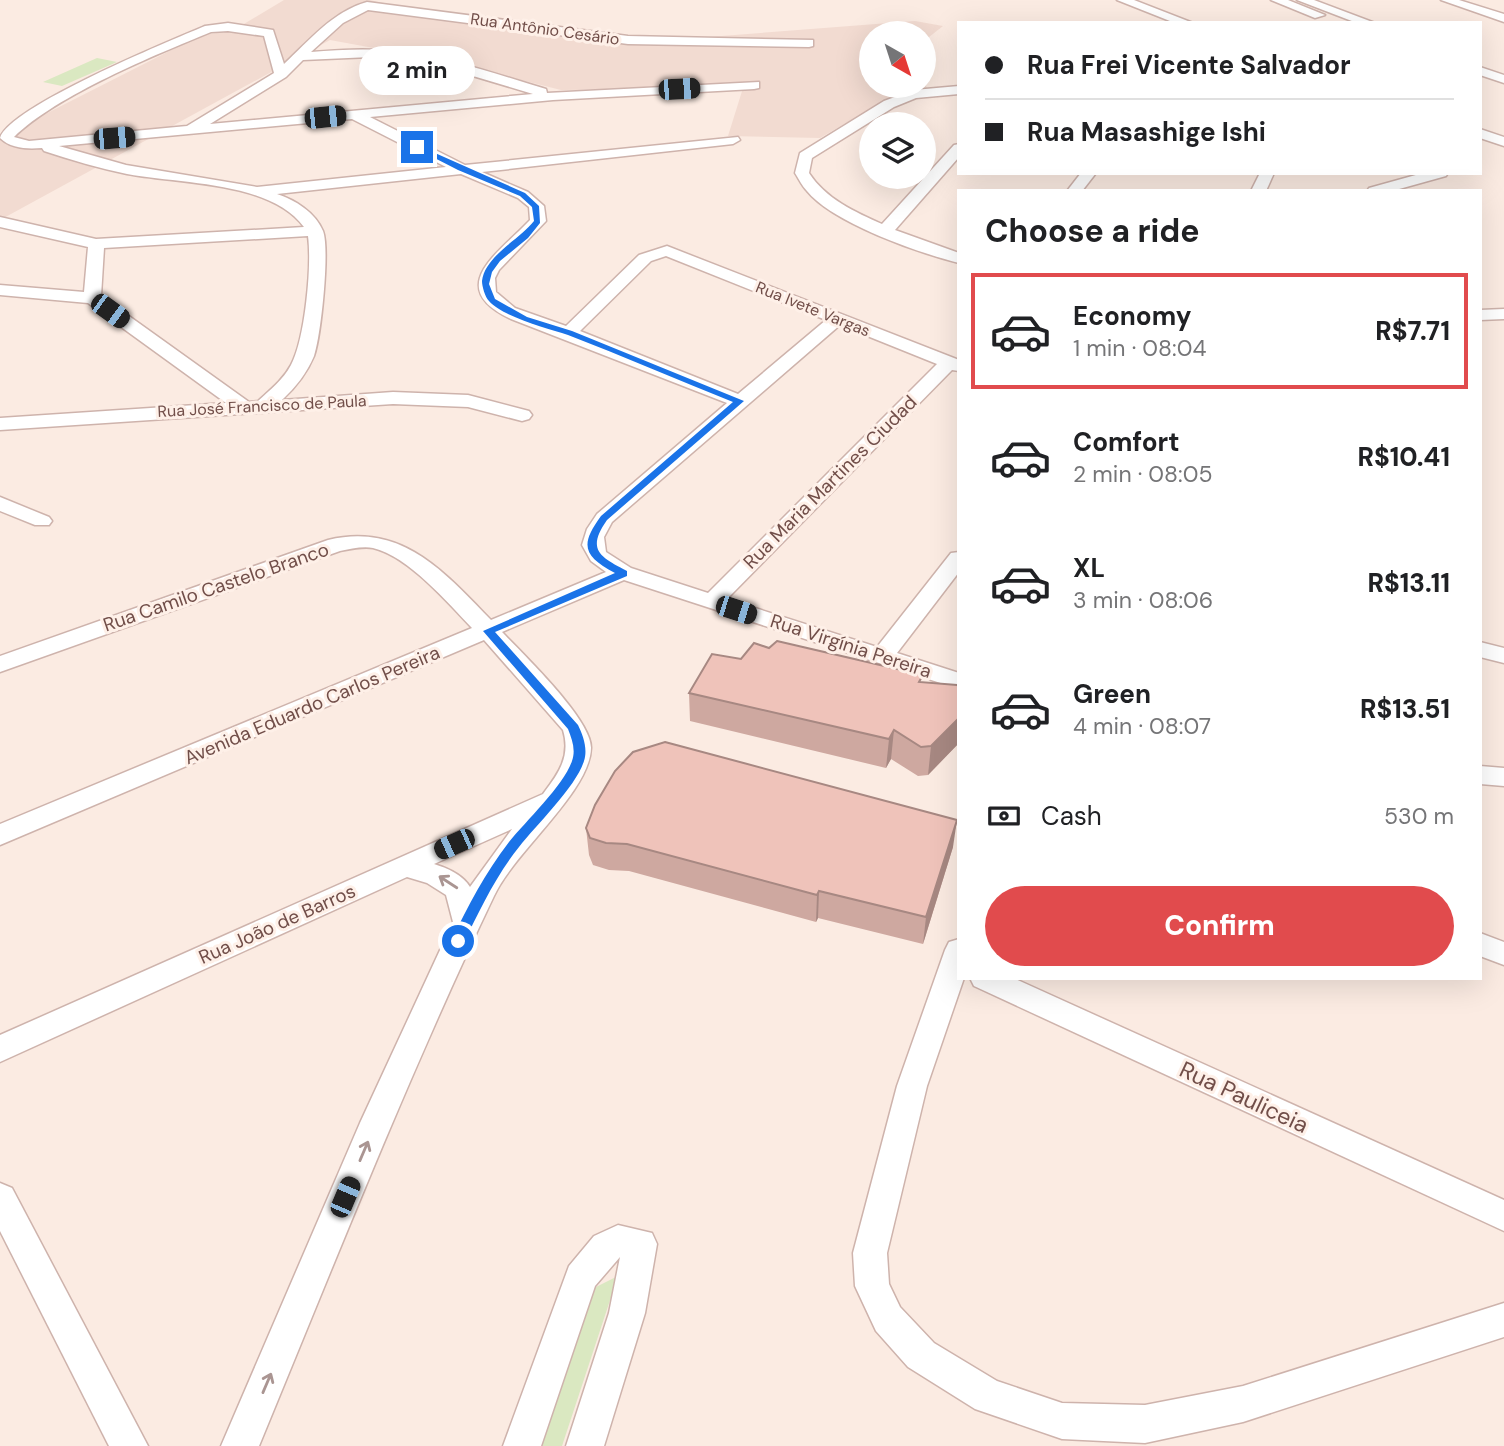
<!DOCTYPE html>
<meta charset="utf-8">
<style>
:root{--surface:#fff;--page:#f2f2f2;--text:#202124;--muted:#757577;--line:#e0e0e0;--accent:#e14b4d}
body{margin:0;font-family:"DM Sans",sans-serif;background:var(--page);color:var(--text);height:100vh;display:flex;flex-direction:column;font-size:26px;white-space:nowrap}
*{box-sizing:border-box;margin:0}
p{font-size:23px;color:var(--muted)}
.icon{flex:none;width:38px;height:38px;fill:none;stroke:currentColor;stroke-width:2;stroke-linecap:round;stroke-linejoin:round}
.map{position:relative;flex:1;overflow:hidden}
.side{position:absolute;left:957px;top:189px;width:525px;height:791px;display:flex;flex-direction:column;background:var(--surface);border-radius:0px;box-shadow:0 7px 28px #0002}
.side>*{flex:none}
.hud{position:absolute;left:957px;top:21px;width:525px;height:154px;border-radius:0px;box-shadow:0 7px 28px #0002;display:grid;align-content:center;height:154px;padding:0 28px;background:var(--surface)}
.needle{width:46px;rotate:141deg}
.tools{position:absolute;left:859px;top:21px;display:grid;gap:14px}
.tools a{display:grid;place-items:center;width:77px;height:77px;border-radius:50%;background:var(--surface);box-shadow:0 7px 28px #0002;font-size:35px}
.end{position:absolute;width:32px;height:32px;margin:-16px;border:9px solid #1a73e8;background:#fff;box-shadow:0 0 0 4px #fff}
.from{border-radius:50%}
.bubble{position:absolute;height:49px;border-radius:24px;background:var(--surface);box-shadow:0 7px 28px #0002;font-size:23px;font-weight:800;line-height:49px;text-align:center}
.car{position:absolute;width:21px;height:42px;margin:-21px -10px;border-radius:9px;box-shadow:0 0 5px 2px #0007;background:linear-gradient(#222 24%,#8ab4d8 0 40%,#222 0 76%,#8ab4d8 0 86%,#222 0)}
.hud b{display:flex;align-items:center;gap:24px;height:66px;font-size:26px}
.hud b+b{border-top:2px solid var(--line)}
.hud i{width:18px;height:18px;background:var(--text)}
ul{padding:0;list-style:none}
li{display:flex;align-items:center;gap:21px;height:116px;margin:0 14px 10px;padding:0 14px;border:4px solid transparent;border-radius:0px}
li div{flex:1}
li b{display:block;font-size:26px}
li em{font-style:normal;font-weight:800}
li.current{border-color:var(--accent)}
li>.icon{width:63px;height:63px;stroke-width:1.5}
h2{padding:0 28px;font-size:32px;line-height:84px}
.pay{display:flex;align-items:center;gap:18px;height:77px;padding:0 28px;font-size:26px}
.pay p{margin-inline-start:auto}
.cta{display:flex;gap:14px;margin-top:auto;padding:14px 28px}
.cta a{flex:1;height:80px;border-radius:42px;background:var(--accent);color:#fff;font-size:28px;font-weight:800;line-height:80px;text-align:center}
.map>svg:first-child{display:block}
.residential{fill:#f2dbd1}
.green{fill:#dae8c1}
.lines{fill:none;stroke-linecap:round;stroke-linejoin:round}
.street-casing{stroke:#ceb3ac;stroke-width:3}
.street{fill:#fff;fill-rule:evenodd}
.wall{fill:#cea8a0}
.shaded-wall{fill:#a78882}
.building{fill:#efc3ba;stroke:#a78882;stroke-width:2}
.oneway{stroke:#aa9592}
.route{fill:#1a73e8}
.labels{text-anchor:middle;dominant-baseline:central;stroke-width:6;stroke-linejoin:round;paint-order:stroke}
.far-street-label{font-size:16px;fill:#714e49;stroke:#fef0e8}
.street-label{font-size:19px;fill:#714e49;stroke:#fef0e8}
.near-street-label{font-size:23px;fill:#714e49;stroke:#fef0e8}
</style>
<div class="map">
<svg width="1504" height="1446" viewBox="0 0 1504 1446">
<rect width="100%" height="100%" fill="#fbebe2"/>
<path class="residential" d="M284 0H370L464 22 630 43 915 21 943 26 924 41V33H872V86H924V83L929 91 901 95 879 104 820 138 728 136 743 88 561 90 450 62 330 40 0 220V137L201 35 232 31Z"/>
<g class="green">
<path d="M97 58 117 62 62 86 43 82Z"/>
<path d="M618 1276 562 1446H533L592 1289Z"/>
</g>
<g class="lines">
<g class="street-casing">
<g id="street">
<path d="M1117 0H1134L1193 23H1175Z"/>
<path d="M1271 0H1288L1325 15 1315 18Z"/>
<path d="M1297 0H1314L1375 23H1357Z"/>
<path d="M1441 0H1459L1504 14V22Z"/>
<path d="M367 2 628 36 813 40V46L809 47 628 44 368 10 343 23 311 52C338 50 365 48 393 51 445 56 496 74 546 89L547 93 759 82V88L754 89 553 100 370 117 465 165 738 137 740 140 733 144 482 172 528 192 544 206 546 221 499 270 495 278 496 292 515 308 566 326 639 255 667 246 959 360V371L952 370 727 599 877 647 951 553 959 552V572L897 653 959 673V689L624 580 502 632C523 654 592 720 591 748 590 792 514 852 494 896 408 1076 335 1262 259 1446H221L360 1123 453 922 446 895 427 883 407 877 0 1062V1035L543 794C559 773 571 756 563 730L484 640 0 845V824L472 628C448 603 408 556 373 548 363 546 350 549 340 551L0 672V656L328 540C402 522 444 572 491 620L606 572 591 561 582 545 587 529 597 514 727 403 511 319C443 287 499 253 530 220L529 207 518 198 461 174 277 194C295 200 315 212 323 231 330 250 321 335 314 356 307 373 295 388 282 400L393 392 468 395 529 411 532 415 529 419 522 421 468 407 393 404 0 430V418L226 403 88 303 0 295V285L84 292 88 247 0 227V217L96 239 304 227C270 181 180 184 127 174 99 168 71 160 44 151L42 148C28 149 11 149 0 138 9 107 169 41 205 26L228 23 273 30 284 64C310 40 332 12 367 2ZM228 31 264 36 274 73 187 126 29 141 14 137C57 95 155 55 211 32ZM371 57 436 65 533 94 210 124 286 77 303 60ZM352 119 446 167 257 187 126 165 59 146ZM308 236C312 266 305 339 291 365 283 380 270 390 258 401L249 402 101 296 104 248ZM666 256 826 320 738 394 580 331 651 261ZM840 325 937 364 708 593 631 568 606 552 604 537 612 522ZM512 829 470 887C463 875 447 868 434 864Z"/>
<path d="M1480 67 1504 75V83L1480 75Z"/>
<path d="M959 86V94L916 98 894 107 812 158 809 173C826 199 855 212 882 224L954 145 959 144V157L895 230 959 253V263C919 253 833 223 807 191 802 186 799 179 795 173L800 153 884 101 914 90Z"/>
<path d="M1480 129 1504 137V146L1480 138Z"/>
<path d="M1081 173H1096L1082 191H1067Z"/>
<path d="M1260 173H1274L1266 191H1251Z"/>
<path d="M1423 173H1448L1446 176 1392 191H1367L1369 188Z"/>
<path d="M1504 309V319L1480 320V310Z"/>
<path d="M0 497 49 517 52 521 49 525H35L0 511Z"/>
<path d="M1480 642 1504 648V663L1480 657Z"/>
<path d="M1480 766 1504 768V786L1480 784Z"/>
<path d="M1480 933 1504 942V965L1480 956Z"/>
<path d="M959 939V978H964L927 1086 887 1253 889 1284 900 1307 934 1343 997 1381 1062 1403 1145 1405 1243 1386 1504 1303V1337L1243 1422 1145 1443 1062 1439 975 1409 908 1367 876 1331 855 1286 853 1253 897 1086 945 950 949 942Z"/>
<path d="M970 978H1013L1504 1200V1231L974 986Z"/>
<path d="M0 1183 12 1188 148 1446H109L0 1231Z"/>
<path d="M618 1225 652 1233 657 1244 645 1313 604 1446H566L609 1313 620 1257 595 1286 541 1446H503L569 1266 594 1236Z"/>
</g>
</g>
<use href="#street" class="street"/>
</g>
<g class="wall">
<path d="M769 648 922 683 959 686V743L928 775 918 776 891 759 886 768 690 721 689 693 741 659Z"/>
<path d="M586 828 953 847 923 944 818 918 816 922 629 871 609 870 593 865 589 855Z"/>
</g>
<g class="shaded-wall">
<path d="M959 718V743L928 775 931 746Z"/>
<path d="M894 730 891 759 886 768 889 739Z"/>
<path d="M957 820 953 847 923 944 926 917Z"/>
<path d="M819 891 818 918 816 922 817 895Z"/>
</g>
<g class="building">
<path d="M777 641 923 675 919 682 957 685 959 686V718L931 746 921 747 894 730 889 739 689 693 712 654 741 659 754 643 769 648Z"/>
<path d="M665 742 957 820 926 917 819 891 817 895 627 844 606 843 590 838 586 828 595 805 615 771 633 752Z"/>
</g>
<defs><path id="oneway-shaft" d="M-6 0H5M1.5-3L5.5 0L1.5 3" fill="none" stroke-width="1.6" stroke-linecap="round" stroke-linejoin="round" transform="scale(1.75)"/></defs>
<g class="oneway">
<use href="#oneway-shaft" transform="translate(448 882) rotate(-147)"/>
<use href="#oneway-shaft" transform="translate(364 1151) rotate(-67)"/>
<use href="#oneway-shaft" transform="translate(267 1383) rotate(-67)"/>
</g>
<path class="route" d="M417 145 525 193 539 206 540 223 528 238 500 261 492 272 489 284 495 299 527 317 572 331 744 401 607 520C586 550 600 557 627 571V576L495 632 578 725C583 735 588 749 584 761 576 787 536 825 519 847 495 877 480 910 463 944L458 946 451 941C468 906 485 873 509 842 526 821 564 785 572 761 576 750 572 739 568 729L483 631 615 573C584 556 579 546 601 516L733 402C678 380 623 356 568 335 547 328 503 317 489 301 485 297 482 286 482 281 485 256 519 240 534 221L532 207 520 196 458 170 415 148Z"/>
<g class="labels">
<g class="far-street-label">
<text transform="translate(545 29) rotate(8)">Rua Antônio Cesário</text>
<text transform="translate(813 309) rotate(22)">Rua Ivete Vargas</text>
<text transform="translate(262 406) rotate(-3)">Rua José Francisco de Paula</text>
</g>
<g class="street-label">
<text transform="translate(830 482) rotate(-45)">Rua Maria Martines Ciudad</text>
<text transform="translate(216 587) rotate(-19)">Rua Camilo Castelo Branco</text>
<text transform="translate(851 646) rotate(18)">Rua Virgínia Pereira</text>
<text transform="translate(312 705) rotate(-23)">Avenida Eduardo Carlos Pereira</text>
<text transform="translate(277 924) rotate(-24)">Rua João de Barros</text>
</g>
<g class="near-street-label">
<text transform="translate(1244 1097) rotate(25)">Rua Pauliceia</text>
</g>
</g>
</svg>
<div class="tools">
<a><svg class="needle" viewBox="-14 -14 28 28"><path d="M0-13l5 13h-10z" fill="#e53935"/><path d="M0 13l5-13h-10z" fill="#757577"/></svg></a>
<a><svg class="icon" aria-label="layers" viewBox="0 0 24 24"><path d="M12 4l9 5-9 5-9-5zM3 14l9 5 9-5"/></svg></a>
</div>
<i class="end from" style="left:458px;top:941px"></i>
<i class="end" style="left:417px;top:147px"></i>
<div class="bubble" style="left:359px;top:46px;width:116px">2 min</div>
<i class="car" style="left:679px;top:89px;rotate:87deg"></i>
<i class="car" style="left:325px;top:117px;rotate:84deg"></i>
<i class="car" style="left:114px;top:138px;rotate:85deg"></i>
<i class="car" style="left:110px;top:311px;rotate:126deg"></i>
<i class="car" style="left:736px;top:610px;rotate:108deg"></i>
<i class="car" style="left:454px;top:844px;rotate:246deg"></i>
<i class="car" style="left:345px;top:1197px;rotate:23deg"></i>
<div class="hud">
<b><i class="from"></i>Rua Frei Vicente Salvador</b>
<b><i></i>Rua Masashige Ishi</b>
</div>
<section class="side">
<h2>Choose a ride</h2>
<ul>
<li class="current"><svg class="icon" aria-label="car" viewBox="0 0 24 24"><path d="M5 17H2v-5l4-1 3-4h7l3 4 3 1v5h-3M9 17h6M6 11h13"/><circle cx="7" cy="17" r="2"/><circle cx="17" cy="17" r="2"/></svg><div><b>Economy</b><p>1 min · 08:04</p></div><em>R$7.71</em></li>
<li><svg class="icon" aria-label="car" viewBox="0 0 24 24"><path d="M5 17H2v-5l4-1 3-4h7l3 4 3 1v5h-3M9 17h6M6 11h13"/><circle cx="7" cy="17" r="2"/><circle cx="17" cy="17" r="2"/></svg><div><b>Comfort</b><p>2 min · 08:05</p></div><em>R$10.41</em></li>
<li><svg class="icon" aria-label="car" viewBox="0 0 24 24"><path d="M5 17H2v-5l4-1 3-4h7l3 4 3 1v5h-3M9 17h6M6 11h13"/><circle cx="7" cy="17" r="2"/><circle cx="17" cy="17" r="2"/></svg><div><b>XL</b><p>3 min · 08:06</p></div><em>R$13.11</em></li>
<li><svg class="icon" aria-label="car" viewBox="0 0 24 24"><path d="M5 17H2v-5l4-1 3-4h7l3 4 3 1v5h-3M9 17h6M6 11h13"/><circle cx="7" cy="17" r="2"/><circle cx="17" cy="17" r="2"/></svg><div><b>Green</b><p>4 min · 08:07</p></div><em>R$13.51</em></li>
</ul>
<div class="pay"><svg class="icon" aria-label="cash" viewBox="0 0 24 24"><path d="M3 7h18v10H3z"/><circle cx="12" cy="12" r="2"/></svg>Cash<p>530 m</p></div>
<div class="cta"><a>Confirm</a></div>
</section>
</div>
